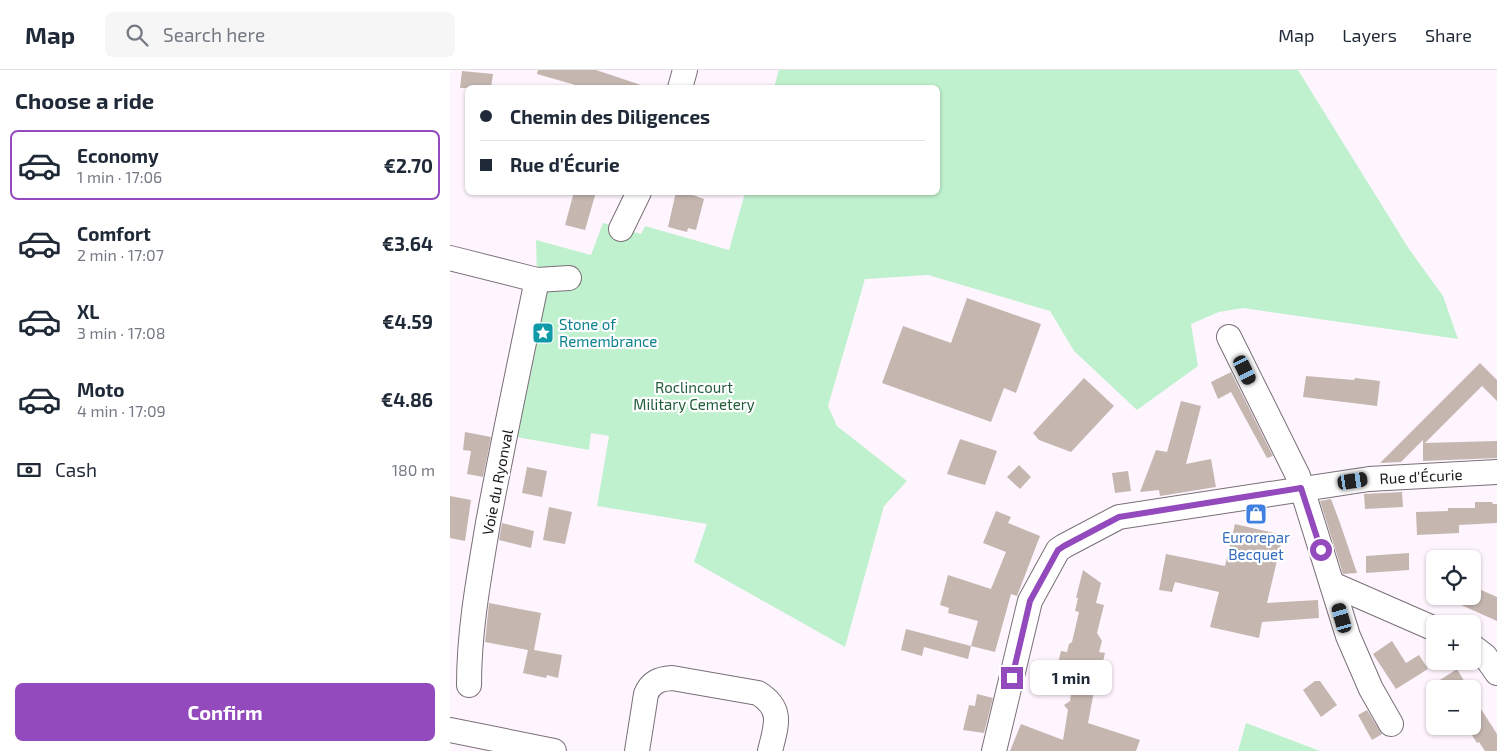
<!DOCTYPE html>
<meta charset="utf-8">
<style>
:root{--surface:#fff;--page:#f6f6f7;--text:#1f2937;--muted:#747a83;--line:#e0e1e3;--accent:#934abc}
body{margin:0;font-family:"Exo 2",sans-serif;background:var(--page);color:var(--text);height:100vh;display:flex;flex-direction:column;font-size:19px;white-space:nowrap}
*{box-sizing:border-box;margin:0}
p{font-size:16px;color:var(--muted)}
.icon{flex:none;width:28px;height:28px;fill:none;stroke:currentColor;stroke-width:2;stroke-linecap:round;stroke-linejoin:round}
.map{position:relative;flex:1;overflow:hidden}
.details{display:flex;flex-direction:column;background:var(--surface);width:450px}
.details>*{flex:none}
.guide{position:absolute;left:15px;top:15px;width:475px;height:110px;border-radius:8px;box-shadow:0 1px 4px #0004;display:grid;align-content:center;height:110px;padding:0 15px;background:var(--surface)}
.tools{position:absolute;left:976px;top:480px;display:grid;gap:10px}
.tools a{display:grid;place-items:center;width:55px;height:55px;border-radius:8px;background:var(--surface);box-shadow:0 1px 4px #0004;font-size:25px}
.end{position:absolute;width:22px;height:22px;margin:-11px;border:6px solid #934abc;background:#fff;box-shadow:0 0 0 2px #fff}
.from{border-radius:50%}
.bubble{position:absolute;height:35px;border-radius:8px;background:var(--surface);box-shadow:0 1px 4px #0004;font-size:16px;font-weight:700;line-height:35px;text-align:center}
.car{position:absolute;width:15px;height:30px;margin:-15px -8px;border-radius:6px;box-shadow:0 0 4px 1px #0007;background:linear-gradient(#222 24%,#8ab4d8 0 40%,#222 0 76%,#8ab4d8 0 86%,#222 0)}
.guide b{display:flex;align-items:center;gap:18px;height:48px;font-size:19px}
.guide b+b{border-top:1px solid var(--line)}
.guide i{width:12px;height:12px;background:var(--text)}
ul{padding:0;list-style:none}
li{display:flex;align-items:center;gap:15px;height:70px;margin:0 10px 8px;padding:0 5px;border:2px solid transparent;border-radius:8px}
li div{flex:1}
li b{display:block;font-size:19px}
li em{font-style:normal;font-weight:700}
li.active{border-color:var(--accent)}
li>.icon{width:45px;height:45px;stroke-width:1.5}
h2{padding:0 15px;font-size:22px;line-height:60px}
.pay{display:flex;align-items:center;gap:12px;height:55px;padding:0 15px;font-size:19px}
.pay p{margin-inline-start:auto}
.cta{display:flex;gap:10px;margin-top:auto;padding:10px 15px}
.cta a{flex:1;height:58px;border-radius:8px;background:var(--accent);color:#fff;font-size:20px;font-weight:700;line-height:58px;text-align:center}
header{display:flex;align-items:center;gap:30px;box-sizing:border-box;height:70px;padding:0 25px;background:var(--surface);border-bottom:1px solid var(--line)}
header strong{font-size:24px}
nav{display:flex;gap:28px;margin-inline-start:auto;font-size:18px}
.search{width:350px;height:45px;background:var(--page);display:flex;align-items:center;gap:12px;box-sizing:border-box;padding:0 18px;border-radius:8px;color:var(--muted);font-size:19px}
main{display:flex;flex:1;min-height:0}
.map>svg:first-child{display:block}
.green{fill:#c0f1cf}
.building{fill:#c5b6b0}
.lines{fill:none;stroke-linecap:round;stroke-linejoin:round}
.minor-casing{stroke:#796f78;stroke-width:26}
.minor{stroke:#fff;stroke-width:24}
.route{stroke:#934abc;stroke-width:6}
.labels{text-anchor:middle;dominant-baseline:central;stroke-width:4.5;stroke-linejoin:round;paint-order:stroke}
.culture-label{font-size:15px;fill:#0d838f;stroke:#fff;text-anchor:start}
.park-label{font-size:15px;fill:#215d3a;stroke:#fff}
.street-label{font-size:15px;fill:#1a161a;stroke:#fff}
.shop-label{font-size:15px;fill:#366cbe;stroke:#fff}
</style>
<header>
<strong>Map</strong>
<div class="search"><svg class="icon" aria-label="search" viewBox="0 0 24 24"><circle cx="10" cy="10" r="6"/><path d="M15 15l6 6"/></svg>Search here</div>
<nav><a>Map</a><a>Layers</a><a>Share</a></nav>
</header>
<main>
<section class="details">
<h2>Choose a ride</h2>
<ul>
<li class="active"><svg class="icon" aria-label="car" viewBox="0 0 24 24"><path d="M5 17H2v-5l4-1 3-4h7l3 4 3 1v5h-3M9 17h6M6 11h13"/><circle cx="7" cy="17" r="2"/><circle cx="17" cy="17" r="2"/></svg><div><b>Economy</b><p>1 min · 17:06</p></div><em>€2.70</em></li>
<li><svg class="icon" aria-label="car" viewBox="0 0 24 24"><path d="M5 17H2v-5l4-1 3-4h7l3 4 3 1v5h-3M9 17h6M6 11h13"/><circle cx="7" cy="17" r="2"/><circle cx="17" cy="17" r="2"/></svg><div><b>Comfort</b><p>2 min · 17:07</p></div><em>€3.64</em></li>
<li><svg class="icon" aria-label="car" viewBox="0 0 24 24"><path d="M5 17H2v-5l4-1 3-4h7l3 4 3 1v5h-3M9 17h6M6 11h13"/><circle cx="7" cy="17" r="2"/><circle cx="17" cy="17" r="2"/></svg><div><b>XL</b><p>3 min · 17:08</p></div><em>€4.59</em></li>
<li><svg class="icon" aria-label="car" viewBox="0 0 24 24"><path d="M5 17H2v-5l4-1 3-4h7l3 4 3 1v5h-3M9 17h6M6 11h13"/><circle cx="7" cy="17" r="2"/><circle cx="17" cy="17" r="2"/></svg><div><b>Moto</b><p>4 min · 17:09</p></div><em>€4.86</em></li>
</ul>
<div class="pay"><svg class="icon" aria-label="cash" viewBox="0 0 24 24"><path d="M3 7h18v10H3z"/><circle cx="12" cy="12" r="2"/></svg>Cash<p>180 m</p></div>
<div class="cta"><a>Confirm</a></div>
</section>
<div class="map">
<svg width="1047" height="681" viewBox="0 0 1047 681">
<rect width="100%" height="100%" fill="#fff5fe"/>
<g class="green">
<path d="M329 0H848L959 179 993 226 1008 269 793 238 769 242 741 254 748 296 687 340 624 281 600 241 478 205 415 209 378 336 387 356 457 411 434 436 395 577 244 492 257 454 147 436 159 366 141 363 139 380 55 365 87 210 86 170 141 185 153 153 191 164 195 156 279 180 295 123 488 122V18L324 17Z"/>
<path d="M796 653 870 681H788Z"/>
</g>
<g class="building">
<path d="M88 0H146L191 15V18H136L87 4Z"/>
<path d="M12 1 43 4 41 18H10Z"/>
<path d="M124 122H146L135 160 115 155Z"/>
<path d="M226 122H234L254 129 246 160 238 158 237 162 218 157Z"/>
<path d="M517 228 591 254 566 323 554 318 541 352 432 313 453 256 501 273Z"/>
<path d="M1030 293 1047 310V331L1032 316 975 373 1047 371V388L973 391V370L951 392 930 393Z"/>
<path d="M781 302 823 386 817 388 781 322 768 329 761 312Z"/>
<path d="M856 306 904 310 905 308 930 311 927 336 853 327Z"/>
<path d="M634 308 664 336 621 382 589 370 583 363Z"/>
<path d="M731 331 751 336 736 394 761 389 766 417 710 426 709 420 690 422 706 380 717 382Z"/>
<path d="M15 362 41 367 33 407 17 404 21 381 13 380Z"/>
<path d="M510 369 547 381 535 415 497 404Z"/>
<path d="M569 395 581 407 570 419 557 407Z"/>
<path d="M77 397 97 401 92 427 72 423Z"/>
<path d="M678 401 681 421 665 423 662 403Z"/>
<path d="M952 422 953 437 915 439 914 424Z"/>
<path d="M0 426 21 430 15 471 0 468Z"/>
<path d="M881 429 890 453 907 503 893 504 870 431Z"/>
<path d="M1025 432H1042L1043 434H1047V453L1009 455V463L967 465 966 442 998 441V438H1025Z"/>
<path d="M99 437 122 442 115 474 93 470Z"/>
<path d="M546 441 561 447 558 453 590 466 567 526 561 524 545 582 521 576 528 551 498 543 499 538 490 535 498 505 541 519 556 482 533 473Z"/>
<path d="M52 453 84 461 81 478 49 470Z"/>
<path d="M785 454 833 465 817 533 868 530 869 548 812 552 809 568 760 557 769 522 725 512 722 522 709 520 716 484 775 496Z"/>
<path d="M959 483V500L916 503V486Z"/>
<path d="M633 500 651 513 646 533 654 535 647 563 652 571 649 582 655 583 652 596 634 592 631 603 607 597 611 581 617 582 619 574 622 572 629 542 625 541 628 528H626Z"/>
<path d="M1022 516 1047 527V551L991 526H1022Z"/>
<path d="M39 533 91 543 84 580 112 585 108 608 97 605 96 608 73 603 78 580 35 572Z"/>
<path d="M456 559 521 576 518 589 474 577 472 586 451 580Z"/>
<path d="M942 571 956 593 969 585 978 599 946 619 923 584Z"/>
<path d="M1007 599 1019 619H976Z"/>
<path d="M865 611H870L887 635 871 647 853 620Z"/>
<path d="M622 617 644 621 638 653 690 670 686 681H560L571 654 613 670 618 640 614 635 620 631Z"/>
<path d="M527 624 543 628 534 663 513 660 519 635 525 636Z"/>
<path d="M1022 625 1047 664V681H1035L1029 672 1027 673 1016 656H1022Z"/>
<path d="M917 640 932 664 922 670 908 645Z"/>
</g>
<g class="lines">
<g class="minor-casing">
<g id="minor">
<path d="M230 18 235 0"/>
<path d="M171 159 189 122"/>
<path d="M0 188 87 210 119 208"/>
<path d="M779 267 848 406 898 566 921 619 941 654"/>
<path d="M882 514 985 559"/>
<path d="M1022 576 1035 586 1047 603"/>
<path d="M19 615C19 560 29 507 38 453 53 372 70 291 87 210"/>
<path d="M0 660 104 681"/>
<path d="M187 681 196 624C201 612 209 609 222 608L308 623C334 639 326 656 320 681"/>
<path d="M544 681 580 531 608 480 614 476 669 447 919 409 1047 402"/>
</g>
</g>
<use href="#minor" class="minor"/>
</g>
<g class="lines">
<path class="route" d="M562 608 580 531 608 480 614 476 669 447 851 418 871 480"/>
</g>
<defs>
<g id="sight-square" transform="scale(1.125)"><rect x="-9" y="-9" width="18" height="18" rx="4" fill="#0f9aa8" stroke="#fff"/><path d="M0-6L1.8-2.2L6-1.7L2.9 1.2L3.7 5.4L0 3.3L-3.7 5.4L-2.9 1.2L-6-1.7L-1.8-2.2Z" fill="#fff"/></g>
<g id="shop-square" transform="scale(1.125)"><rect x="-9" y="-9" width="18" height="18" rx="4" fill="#3f7fe0" stroke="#fff"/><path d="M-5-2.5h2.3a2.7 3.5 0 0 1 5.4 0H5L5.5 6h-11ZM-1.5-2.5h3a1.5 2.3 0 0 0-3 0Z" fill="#fff"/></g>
</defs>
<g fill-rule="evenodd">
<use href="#sight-square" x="93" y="263"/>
<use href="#shop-square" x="806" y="444"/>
</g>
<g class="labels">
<g class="culture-label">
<text x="109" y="254">Stone of<tspan x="109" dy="17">Remembrance</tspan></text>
</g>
<g class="park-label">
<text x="244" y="317">Roclincourt<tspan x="244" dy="17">Military Cemetery</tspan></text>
</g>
<g class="street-label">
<text transform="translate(971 406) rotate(-3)">Rue d'Écurie</text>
<text transform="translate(47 412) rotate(-79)">Voie du Ryonval</text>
</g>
<g class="shop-label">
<text x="806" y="467">Eurorepar<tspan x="806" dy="17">Becquet</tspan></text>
</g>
</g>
</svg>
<div class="tools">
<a><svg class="icon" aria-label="locate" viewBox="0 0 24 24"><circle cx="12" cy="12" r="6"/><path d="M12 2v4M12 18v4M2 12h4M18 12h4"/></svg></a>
<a>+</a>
<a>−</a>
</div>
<i class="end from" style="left:871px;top:480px"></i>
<i class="end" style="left:562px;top:608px"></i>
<div class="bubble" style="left:580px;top:590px;width:82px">1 min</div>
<i class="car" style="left:795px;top:300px;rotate:154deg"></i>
<i class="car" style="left:903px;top:411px;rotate:81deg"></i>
<i class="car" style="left:892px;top:548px;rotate:344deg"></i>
<div class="guide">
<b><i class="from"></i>Chemin des Diligences</b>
<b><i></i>Rue d'Écurie</b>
</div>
</div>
</main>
